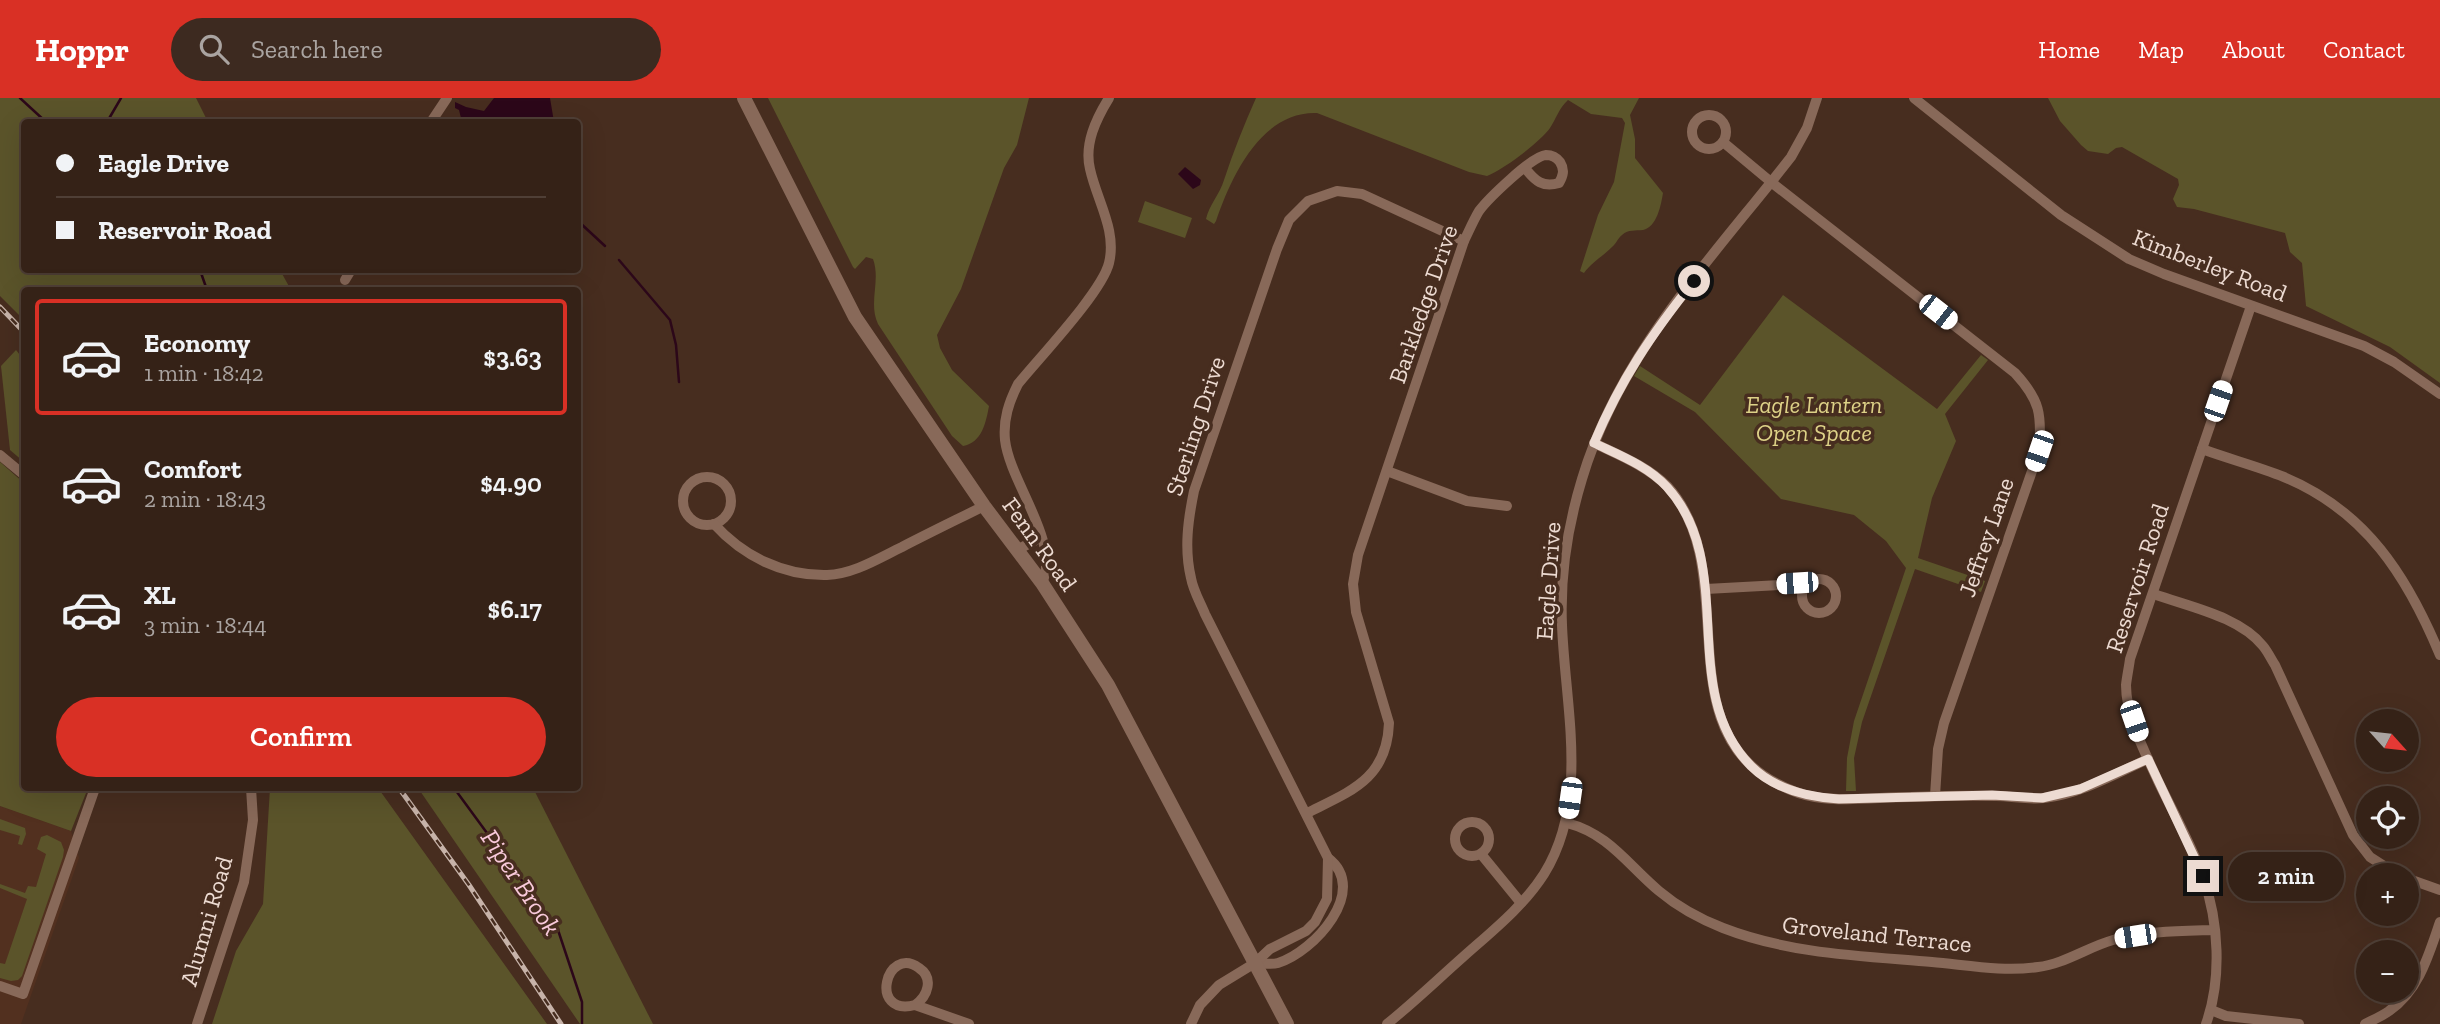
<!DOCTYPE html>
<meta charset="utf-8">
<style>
:root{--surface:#352217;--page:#3d2a20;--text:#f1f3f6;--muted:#aaa4a1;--line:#4f3f36;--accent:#d93025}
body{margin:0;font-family:"Zilla Slab",serif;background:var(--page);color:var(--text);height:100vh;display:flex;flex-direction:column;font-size:26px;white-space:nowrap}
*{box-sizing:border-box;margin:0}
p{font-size:23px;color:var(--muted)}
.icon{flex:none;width:38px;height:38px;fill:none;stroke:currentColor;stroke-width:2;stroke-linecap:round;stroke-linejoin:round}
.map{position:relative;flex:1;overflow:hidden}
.drawer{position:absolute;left:21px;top:189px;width:560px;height:504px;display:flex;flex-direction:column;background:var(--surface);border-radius:7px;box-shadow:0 7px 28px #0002,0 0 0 2px var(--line)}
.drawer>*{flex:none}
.hud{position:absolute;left:21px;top:21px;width:560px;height:154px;border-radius:7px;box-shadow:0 7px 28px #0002,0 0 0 2px var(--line);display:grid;align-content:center;height:154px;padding:0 35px;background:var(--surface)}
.needle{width:46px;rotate:117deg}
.buttons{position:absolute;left:2356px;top:611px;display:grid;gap:14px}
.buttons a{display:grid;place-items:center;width:63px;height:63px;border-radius:50%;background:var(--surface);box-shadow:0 7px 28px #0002,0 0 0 2px var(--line);font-size:35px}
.end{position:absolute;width:32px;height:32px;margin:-16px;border:9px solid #eddbd2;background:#111;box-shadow:0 0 0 4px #111}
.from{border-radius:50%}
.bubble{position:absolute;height:49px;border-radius:24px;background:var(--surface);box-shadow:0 7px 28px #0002,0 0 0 2px var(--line);font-size:23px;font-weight:600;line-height:49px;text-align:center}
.car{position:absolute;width:21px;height:42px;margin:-21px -10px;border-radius:9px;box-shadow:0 0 5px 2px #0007;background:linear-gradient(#fff 24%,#345 0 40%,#fff 0 76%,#345 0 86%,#fff 0)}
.hud b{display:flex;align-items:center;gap:24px;height:66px;font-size:26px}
.hud b+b{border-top:2px solid var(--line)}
.hud i{width:18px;height:18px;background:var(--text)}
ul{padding:12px 0 0;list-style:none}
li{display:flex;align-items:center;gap:21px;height:116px;margin:0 14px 10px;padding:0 21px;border:4px solid transparent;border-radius:7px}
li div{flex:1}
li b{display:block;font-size:26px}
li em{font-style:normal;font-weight:600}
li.current{border-color:var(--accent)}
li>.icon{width:63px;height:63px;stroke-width:1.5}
.cta{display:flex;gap:14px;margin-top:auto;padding:14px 35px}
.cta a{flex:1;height:80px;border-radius:42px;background:var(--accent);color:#fff;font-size:28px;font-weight:600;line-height:80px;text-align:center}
header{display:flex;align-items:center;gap:42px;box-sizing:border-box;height:98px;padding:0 35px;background:var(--accent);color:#fff}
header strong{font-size:33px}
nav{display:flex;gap:38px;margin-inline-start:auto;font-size:24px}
.search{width:490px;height:63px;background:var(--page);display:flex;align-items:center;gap:18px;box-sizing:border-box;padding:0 24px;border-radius:38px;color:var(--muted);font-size:26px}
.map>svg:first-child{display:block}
.built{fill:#52301f}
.green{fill:#5b542a}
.water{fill:#2c0719}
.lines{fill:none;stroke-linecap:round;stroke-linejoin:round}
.stream{stroke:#2c0719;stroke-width:2.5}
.minor{stroke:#886959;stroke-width:10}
.tertiary{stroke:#886959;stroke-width:14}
.rail-casing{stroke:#c7b3a9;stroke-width:5}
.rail{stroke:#472d1f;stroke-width:2.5;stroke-dasharray:8;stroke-linecap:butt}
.route{stroke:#eddbd2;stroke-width:9}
.labels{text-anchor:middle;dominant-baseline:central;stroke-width:7;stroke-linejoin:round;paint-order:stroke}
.street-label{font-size:24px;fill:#eddbd2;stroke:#472d1f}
.park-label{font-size:24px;font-style:italic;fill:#ddd187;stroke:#472d1f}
.water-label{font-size:26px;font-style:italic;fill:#f9cadb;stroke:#472d1f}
</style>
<header>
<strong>Hoppr</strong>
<div class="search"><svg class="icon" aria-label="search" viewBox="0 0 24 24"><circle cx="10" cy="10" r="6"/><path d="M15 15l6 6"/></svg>Search here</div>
<nav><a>Home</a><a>Map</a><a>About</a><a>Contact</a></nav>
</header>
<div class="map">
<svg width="2440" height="926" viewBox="0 0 2440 926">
<rect width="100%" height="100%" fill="#472d1f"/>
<path class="built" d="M0 708 71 733 79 760 21 926H0Z"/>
<g class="green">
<path d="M0 0H196L208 24H24V172H280L291 192H24V222L0 198Z"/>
<path d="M768 0H1029L1017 47 1004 70 961 191 937 237 940 250 952 272 989 308C986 324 982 345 963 348L952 338 878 226C868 205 881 183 873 161L866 159 855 171 853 169Z"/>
<path d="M1256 0H1639L1630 17 1635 41V60L1663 95C1661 107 1657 129 1643 132 1635 133 1629 131 1622 137 1618 140 1616 146 1612 149 1602 159 1592 164 1584 175L1580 173 1598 117 1614 84 1625 25 1622 20 1591 16 1568 2C1559 10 1556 21 1550 30 1539 45 1504 71 1487 78L1469 74 1317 15C1261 13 1231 79 1216 123L1214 126 1206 121C1209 107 1220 96 1224 82 1233 54 1244 27 1256 0Z"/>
<path d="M2048 0H2440V285L2390 249 2306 208 2302 165 2290 154 2285 135 2194 111 2177 109 2173 101 2179 87 2178 81 2122 49 2116 50 2108 56 2088 53 2081 47 2060 23Z"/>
<path d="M1145 103 1192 120 1185 140 1138 124Z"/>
<path d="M1783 197 1937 311 1981 257 1988 262 1945 316 1956 343 1932 400 1918 460 1985 483 1981 494 1915 471 1862 624 1854 660 1856 693H1846L1847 660 1854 623 1906 470 1886 443 1854 417 1781 401 1695 314 1634 278 1640 268 1700 307Z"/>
<path d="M16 252 24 262V364L10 352 1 268Z"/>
<path d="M0 364 24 385V690H88L71 733 0 708Z"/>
<path d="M270 690H378L547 926H212L236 853 263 806Z"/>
<path d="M418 690H533L653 926H580Z"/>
<path d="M0 721 25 730 26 736 22 747 18 746 20 738 0 732Z"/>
<path d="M47 737 61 744 64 752 63 759 22 878 18 882 11 883 0 880V865L5 866 27 801 0 790V786L25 795 28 788 36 789 46 756 37 751 41 739Z"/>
</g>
<g class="water">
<path d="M494 0H550L554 24H462L459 12 455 10V4L466 9 484 13Z"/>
<path d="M1185 69 1201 82 1200 87 1193 91 1178 76Z"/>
</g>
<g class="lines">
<g class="stream">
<path d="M20 0 46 24"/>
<path d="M107 24 121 0"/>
<path d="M578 123 605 148"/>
<path d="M619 162 670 222 676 247 679 284"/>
<path d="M200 172 207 192"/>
<path d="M454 690 558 832 582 904V926"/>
</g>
<g class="minor">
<path d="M1914 0 2061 117 2129 161 2164 176 2364 248 2394 264 2440 296"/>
<circle cx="1709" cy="34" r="17"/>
<path d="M431 24 447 0"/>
<path d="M1723 44 1771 84 2015 275C2040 302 2042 316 2039 353L1944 625 1938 651 1935 698"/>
<path d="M345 182 351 172"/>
<path d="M1594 345C1619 357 1647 368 1667 388 1744 472 1665 627 1776 685 1787 691 1802 697 1815 699 1846 704 1880 699 1911 699 1939 698 1968 697 1996 698 2012 698 2028 702 2044 700 2080 696 2115 676 2148 661"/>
<path d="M2202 351C2229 361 2257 368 2284 379 2366 413 2407 478 2440 557"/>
<path d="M0 357 24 377"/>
<path d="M1387 373 1467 403 1507 408"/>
<circle cx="707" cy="403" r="24"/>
<path d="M714 426C743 458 783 478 827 477 854 476 879 460 902 449 929 435 956 422 984 408"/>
<path d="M1017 452 1034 443 1039 435"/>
<circle cx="1819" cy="498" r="17"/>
<path d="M1042 485C1061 444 1010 385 1005 342 1003 321 1009 304 1018 286 1039 260 1102 194 1109 165 1117 132 1097 103 1090 71 1084 46 1096 21 1109 0"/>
<path d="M1706 491 1797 486 1805 489"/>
<path d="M2154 496C2189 509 2239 518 2263 548 2268 554 2271 561 2275 567L2353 737 2370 759 2398 777"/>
<path d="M1307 715C1351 693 1387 681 1389 625L1356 514 1353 486 1358 457 1464 143C1469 133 1473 123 1479 113 1488 101 1532 58 1546 57 1552 57 1557 60 1560 64 1565 72 1563 78 1559 85 1543 90 1535 83 1525 70"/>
<circle cx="1472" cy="741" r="17"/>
<path d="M1567 725C1609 736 1627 766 1659 793 1678 809 1700 821 1723 830 1790 856 1862 858 1932 864 1967 867 2003 874 2038 869 2064 866 2088 849 2113 842 2145 833 2180 833 2213 832"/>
<path d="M1481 756 1521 805"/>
<path d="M2406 780 2440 792"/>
<path d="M1255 865C1262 865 1271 867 1278 865 1314 854 1370 792 1328 760L1205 516C1200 504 1193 492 1191 480 1184 451 1188 422 1194 393L1277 151 1289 122 1308 103 1337 93 1362 96 1464 143"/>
<path d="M0 888 23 896 95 690"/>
<path d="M915 907C928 898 934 880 919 870 886 846 868 919 915 907L969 926"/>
<path d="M2211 912 2226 918 2299 926"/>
<path d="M197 926 244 784 253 722 251 690"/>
<path d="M1191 926 1200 907 1219 887 1255 865 1270 851 1306 833 1315 824 1327 801 1328 760"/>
<path d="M1387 926C1413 905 1437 882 1463 859 1491 834 1523 809 1544 776 1590 702 1565 609 1562 527 1560 479 1568 427 1582 381 1619 256 1713 159 1791 59L1807 30 1817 0"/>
<path d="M2206 926C2222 881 2219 824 2203 779 2191 746 2173 714 2158 683 2145 654 2126 619 2126 587 2127 578 2129 569 2130 561L2251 208"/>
<path d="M2365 926C2373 922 2382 918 2389 913 2419 893 2429 856 2440 824"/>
</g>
<path class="tertiary" d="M744 0 855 219 984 408 1042 485 1108 587 1287 926"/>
<g class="rail-casing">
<g id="rail">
<path d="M0 209 24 234"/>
<path d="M399 690 469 787 561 926"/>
</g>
</g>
<use href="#rail" class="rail"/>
</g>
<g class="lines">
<path class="route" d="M1694 183C1651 237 1621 281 1594 345 1619 357 1648 368 1667 389 1739 468 1676 592 1751 668 1774 691 1807 699 1839 701L1992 697 2042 700 2080 691 2148 661 2203 778"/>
</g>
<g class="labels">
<g class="street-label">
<text transform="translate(2210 167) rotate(21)">Kimberley Road</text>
<text transform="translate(1423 206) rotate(-71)">Barkledge Drive</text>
<text transform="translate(1195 328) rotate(-72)">Sterling Drive</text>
<text transform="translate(1986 439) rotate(-71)">Jeffrey Lane</text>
<text transform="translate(1040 446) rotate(54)">Fenn Road</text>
<text transform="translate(2137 480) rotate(-72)">Reservoir Road</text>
<text transform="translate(1548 483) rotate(-86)">Eagle Drive</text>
<text transform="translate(206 823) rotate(-74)">Alumni Road</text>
<text transform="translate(1877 836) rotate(6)">Groveland Terrace</text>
</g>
<g class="park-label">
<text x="1814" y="306">Eagle Lantern<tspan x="1814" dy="28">Open Space</tspan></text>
</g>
<g class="water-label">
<text transform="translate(521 784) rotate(56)">Piper Brook</text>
</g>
</g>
</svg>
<div class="buttons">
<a><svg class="needle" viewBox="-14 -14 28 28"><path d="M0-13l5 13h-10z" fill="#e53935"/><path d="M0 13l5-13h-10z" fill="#aaa4a1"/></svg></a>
<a><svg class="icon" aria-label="locate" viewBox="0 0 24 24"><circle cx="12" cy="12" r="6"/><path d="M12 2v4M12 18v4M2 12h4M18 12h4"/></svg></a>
<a>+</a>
<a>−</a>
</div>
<i class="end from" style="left:1694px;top:183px"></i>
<i class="end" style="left:2203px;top:778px"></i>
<div class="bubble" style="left:2228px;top:754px;width:116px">2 min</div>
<i class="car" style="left:1938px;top:214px;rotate:128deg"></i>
<i class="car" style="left:2218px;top:303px;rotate:19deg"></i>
<i class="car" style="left:2039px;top:353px;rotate:199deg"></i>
<i class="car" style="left:1797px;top:485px;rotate:266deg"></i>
<i class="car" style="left:2134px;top:623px;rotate:161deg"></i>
<i class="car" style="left:1570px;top:700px;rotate:188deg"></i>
<i class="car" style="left:2135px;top:838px;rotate:261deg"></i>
<div class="hud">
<b><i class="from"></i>Eagle Drive</b>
<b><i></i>Reservoir Road</b>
</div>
<section class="drawer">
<ul>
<li class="current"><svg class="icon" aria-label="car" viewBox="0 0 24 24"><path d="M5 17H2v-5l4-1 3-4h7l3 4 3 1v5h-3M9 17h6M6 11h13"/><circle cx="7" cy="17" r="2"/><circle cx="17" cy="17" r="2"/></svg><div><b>Economy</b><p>1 min · 18:42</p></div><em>$3.63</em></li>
<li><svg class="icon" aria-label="car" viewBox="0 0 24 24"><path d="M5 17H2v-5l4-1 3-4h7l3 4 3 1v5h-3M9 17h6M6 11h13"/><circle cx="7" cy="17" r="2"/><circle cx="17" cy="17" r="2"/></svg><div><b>Comfort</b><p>2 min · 18:43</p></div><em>$4.90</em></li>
<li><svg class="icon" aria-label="car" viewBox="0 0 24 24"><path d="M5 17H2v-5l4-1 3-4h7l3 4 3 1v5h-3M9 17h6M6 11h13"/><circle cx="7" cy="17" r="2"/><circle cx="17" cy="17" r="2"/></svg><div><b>XL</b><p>3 min · 18:44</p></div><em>$6.17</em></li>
</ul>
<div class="cta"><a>Confirm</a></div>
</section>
</div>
